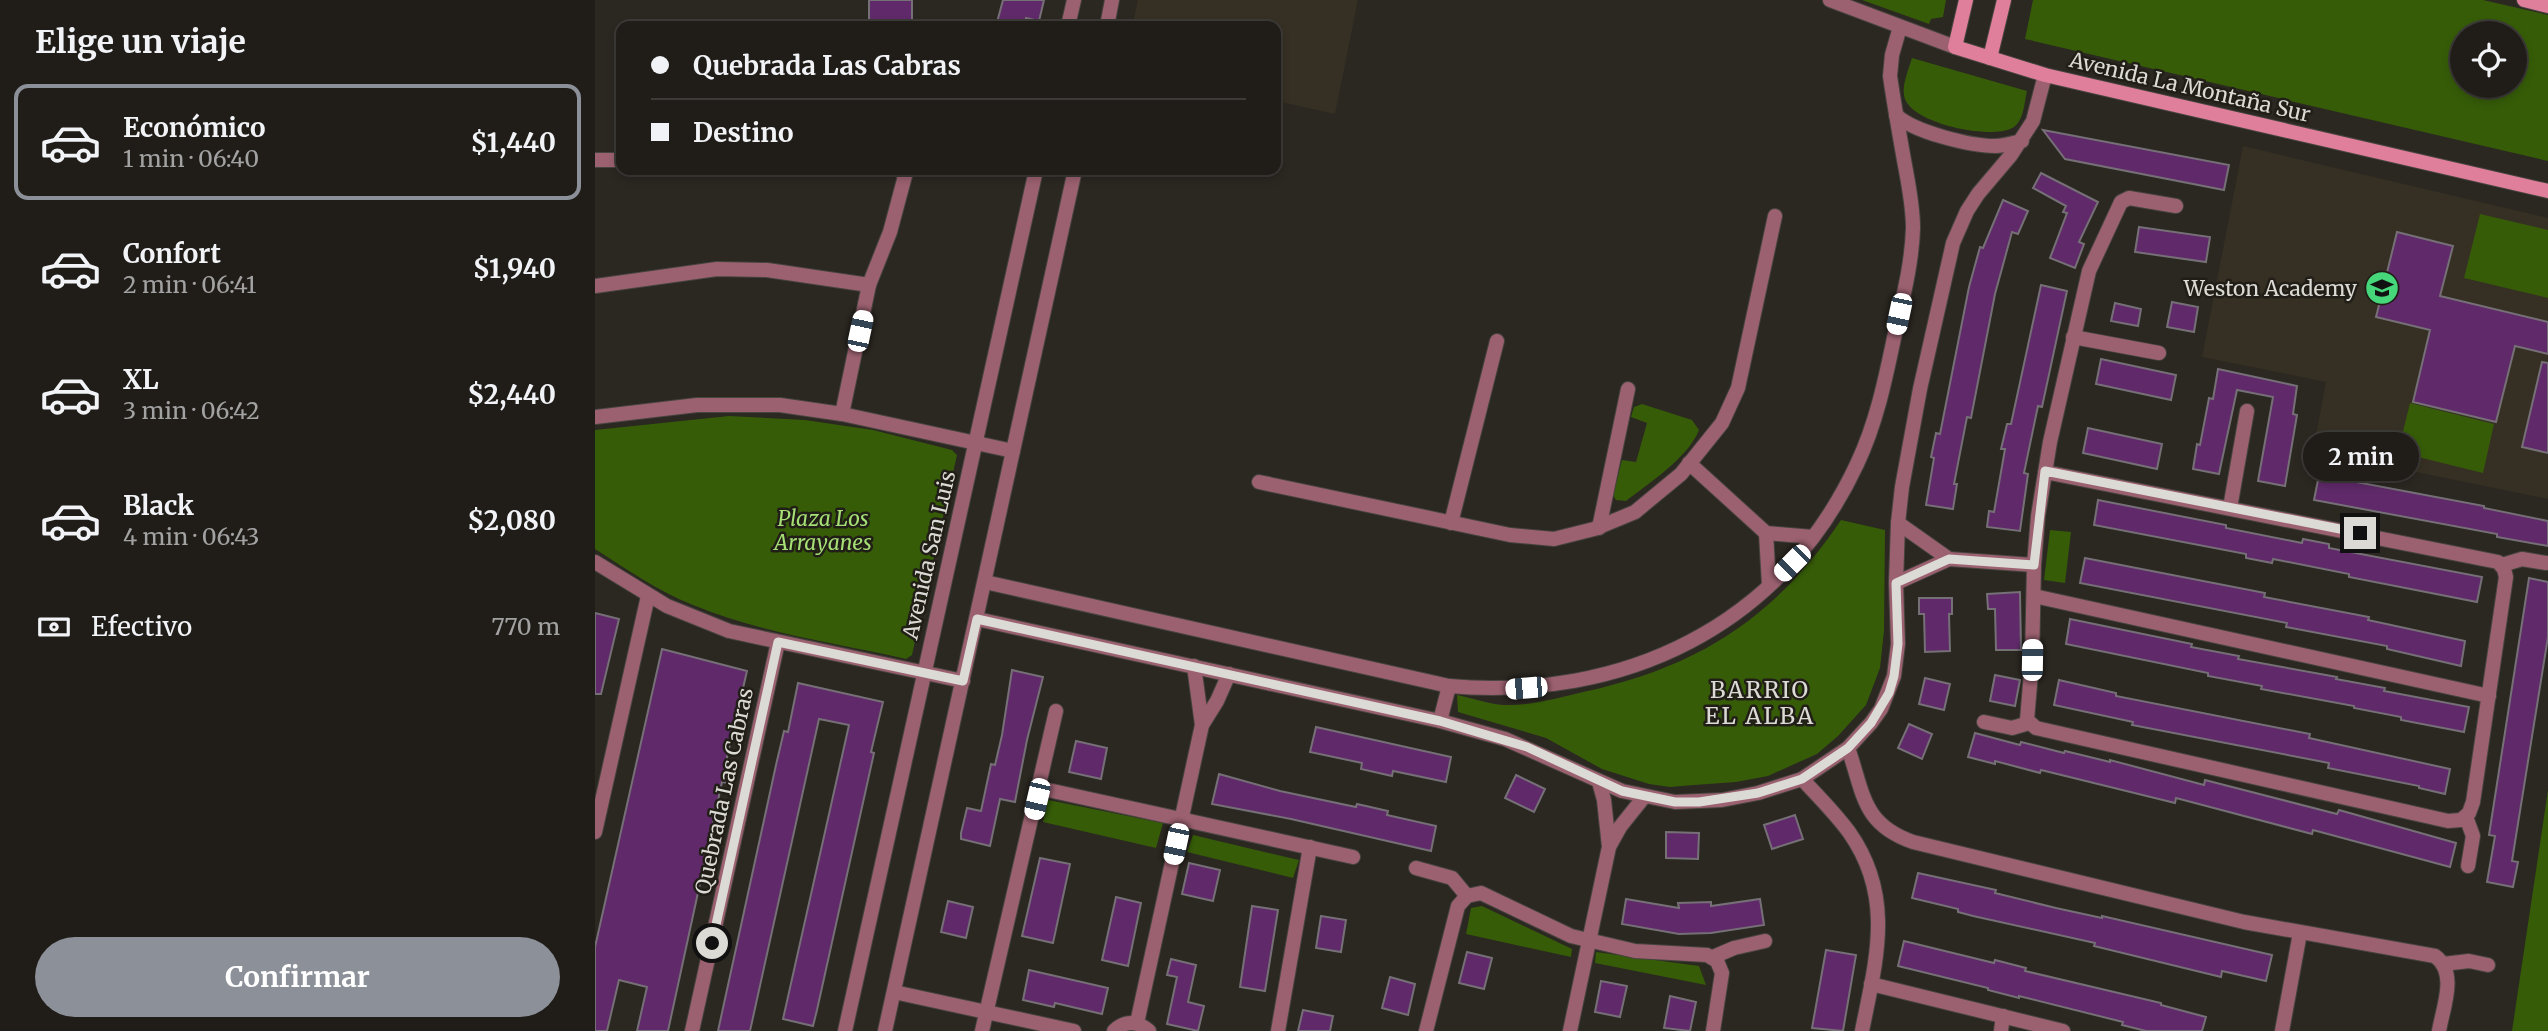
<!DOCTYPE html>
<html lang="es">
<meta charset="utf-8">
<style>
:root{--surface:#201d19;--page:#2d2a26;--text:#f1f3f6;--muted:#a2a2a2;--line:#3d3b38;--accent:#8c9099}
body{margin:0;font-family:Merriweather,serif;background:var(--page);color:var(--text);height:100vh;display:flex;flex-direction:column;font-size:26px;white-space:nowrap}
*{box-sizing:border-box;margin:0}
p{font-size:23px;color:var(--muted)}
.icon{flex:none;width:38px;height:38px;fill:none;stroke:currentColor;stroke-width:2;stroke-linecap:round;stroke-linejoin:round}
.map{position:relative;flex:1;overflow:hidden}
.side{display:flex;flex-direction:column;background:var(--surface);width:595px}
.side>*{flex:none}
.banner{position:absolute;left:21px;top:21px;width:665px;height:154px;border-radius:14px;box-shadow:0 4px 10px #0003,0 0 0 2px var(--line);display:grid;align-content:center;height:154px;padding:0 35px;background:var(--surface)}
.controls{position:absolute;left:1855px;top:21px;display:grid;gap:14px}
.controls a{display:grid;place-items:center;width:77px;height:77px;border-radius:50%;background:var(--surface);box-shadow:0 4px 10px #0003,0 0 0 2px var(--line);font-size:35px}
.end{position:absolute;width:32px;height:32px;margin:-16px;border:9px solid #dcdad5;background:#111;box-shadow:0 0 0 4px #111}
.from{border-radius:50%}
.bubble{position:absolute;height:49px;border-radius:24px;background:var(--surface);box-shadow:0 4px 10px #0003,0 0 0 2px var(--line);font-size:23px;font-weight:700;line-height:49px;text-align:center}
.car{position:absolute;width:21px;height:42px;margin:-21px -10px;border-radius:9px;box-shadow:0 0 5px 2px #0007;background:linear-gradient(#fff 24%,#345 0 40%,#fff 0 76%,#345 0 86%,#fff 0)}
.banner b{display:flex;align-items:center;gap:24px;height:66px;font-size:26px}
.banner b+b{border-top:2px solid var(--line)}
.banner i{width:18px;height:18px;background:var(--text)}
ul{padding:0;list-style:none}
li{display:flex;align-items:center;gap:21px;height:116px;margin:0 14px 10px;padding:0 21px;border:4px solid transparent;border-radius:14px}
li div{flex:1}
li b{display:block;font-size:26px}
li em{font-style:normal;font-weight:700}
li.active{border-color:var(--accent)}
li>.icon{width:63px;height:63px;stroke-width:1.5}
h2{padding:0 35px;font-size:32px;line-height:84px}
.pay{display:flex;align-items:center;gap:18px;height:77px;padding:0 35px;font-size:26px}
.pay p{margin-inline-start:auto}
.cta{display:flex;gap:14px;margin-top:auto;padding:14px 35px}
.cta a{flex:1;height:80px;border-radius:42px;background:var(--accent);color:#fff;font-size:28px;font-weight:700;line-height:80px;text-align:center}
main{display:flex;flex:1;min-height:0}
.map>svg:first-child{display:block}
.built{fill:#362f23}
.green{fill:#365c08;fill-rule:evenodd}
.building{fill:#602a6a;stroke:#756f76;stroke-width:2}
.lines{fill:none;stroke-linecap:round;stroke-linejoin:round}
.street-casing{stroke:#47443e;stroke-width:16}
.secondary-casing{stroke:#47443e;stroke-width:16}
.street{stroke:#9c6171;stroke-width:14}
.secondary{stroke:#df7f9b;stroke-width:14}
.route{stroke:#dcdad5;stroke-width:9}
.labels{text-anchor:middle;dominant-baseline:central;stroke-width:5;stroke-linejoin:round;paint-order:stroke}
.street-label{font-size:21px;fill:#dcdad5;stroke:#211e17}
.poi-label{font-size:21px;fill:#dcdad5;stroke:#211e17;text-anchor:end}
.park-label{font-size:21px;font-style:italic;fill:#a5df76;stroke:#211e17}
.neighbourhood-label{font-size:23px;letter-spacing:2px;fill:#dcdad5;stroke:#211e17}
</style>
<main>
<section class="side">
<h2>Elige un viaje</h2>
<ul>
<li class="active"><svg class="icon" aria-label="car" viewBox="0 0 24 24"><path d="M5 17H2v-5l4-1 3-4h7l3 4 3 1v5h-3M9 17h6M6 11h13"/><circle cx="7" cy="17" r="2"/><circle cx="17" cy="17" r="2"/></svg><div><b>Económico</b><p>1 min · 06:40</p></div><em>$1,440</em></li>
<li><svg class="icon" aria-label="car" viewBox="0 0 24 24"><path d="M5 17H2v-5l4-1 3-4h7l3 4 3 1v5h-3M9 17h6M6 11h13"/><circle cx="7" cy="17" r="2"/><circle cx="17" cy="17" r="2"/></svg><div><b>Confort</b><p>2 min · 06:41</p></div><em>$1,940</em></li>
<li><svg class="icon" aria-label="car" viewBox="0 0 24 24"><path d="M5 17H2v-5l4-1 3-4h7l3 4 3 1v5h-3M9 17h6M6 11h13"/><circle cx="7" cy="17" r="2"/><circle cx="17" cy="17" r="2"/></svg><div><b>XL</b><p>3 min · 06:42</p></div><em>$2,440</em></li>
<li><svg class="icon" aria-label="car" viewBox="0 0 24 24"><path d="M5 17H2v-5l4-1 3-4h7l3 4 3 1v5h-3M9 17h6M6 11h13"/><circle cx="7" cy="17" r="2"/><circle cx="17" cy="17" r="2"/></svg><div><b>Black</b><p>4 min · 06:43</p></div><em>$2,080</em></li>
</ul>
<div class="pay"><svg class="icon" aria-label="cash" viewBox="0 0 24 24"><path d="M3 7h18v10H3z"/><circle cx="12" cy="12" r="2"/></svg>Efectivo<p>770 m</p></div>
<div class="cta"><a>Confirmar</a></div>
</section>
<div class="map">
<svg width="1953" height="1031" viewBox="0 0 1953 1031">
<rect width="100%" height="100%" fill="#2b2721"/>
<g class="built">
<path d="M543 0H763L740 114 681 101V26H537Z"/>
<path d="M1648 146 1953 218V499L1718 451 1731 382 1607 357Z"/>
</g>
<g class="green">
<path d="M1267 0H1351L1348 17 1336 19 1334 24Z"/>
<path d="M1438 0H1888L1953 15V161L1430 39ZM1867 33H1920V86H1867Z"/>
<path d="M1317 58 1432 91C1429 104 1429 124 1415 129 1393 139 1312 123 1309 95 1307 84 1314 68 1317 58Z"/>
<path d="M1885 214 1953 230V298L1869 278Z"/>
<path d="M1815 403 1899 424 1888 473 1803 452Z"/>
<path d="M1047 404 1097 420 1104 430C1093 458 1054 483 1031 501L1021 500 1018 495 1027 460 1041 462 1052 423 1036 417 1039 407Z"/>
<path d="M134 416 210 420 278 430 357 450 362 455 317 655 311 659C241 643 165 633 98 605 63 591 31 569 0 549V430Z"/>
<path d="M1246 520 1290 530 1289 631 1285 668 1271 705 1243 736 1222 754 1173 776 1141 782 1099 785 1075 787 1054 784 1007 769 951 738 863 712 862 695C877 698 894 704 909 705 935 706 963 698 988 692 1103 667 1180 618 1246 520Z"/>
<path d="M1455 530 1476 532 1470 583 1449 580Z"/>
<path d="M1953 790V1031H1917Z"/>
<path d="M453 800 568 823 561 848 448 822Z"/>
<path d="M598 835 704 860 698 878 592 852Z"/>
<path d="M887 906 977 949 976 957 871 934 876 908Z"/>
<path d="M1001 952 1104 966 1111 985 1000 963Z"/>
</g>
<g class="building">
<path d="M274 0H317V26H287V23H274Z"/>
<path d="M408 0H449L444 21 431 18 429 26H401Z"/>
<path d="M1448 130 1634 165 1629 190 1470 159Z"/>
<path d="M1446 173 1503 202 1484 242 1489 244 1480 268 1455 258 1472 213 1468 212 1471 206 1438 188Z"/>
<path d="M1408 200 1433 211 1423 234 1417 232 1400 294 1376 418 1372 417 1359 484H1362L1358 509 1331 505 1339 458 1336 457 1341 433 1345 434 1374 287 1385 247 1388 248Z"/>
<path d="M1544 227 1615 237 1611 262 1540 252Z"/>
<path d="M1802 232 1858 246 1845 296 1953 322V354L1920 346 1901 422 1818 402 1835 330 1781 317Z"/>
<path d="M1446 285 1472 291 1447 407 1443 406 1429 473 1433 474 1425 531 1392 527 1394 511 1399 512 1410 449H1406L1412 424H1416Z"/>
<path d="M1577 302 1603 307 1599 332 1572 327Z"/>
<path d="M1520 303 1546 309 1543 326 1516 321Z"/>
<path d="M1506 359 1581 375 1576 400 1501 384Z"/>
<path d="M1947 362 1953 363V453L1927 447Z"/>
<path d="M1623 369 1702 386 1698 414 1702 415 1690 486 1663 481 1678 397 1642 390 1624 474 1598 469 1602 444 1605 445 1614 398 1618 399Z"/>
<path d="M1493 428 1567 444 1562 469 1488 453Z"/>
<path d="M1724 475 1889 506V508L1953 521V546L1902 537V534L1719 500Z"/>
<path d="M1503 500 1631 525V528L1707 543 1708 539 1734 544V548L1887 577 1882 602 1754 577V574L1678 559 1677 563 1651 558V554L1499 525Z"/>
<path d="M1490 558 1670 593 1669 597 1774 617 1773 620 1870 641 1866 666 1792 649V646L1691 627 1692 623 1485 583Z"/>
<path d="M1934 578 1953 582V637L1917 861 1923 862 1918 887 1892 882 1900 836 1894 835Z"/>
<path d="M1425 592 1426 650H1401L1400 609H1393L1392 594Z"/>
<path d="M1324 598H1357V614H1354L1355 651 1330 652 1329 614H1324Z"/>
<path d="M0 613 24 619 6 694H0Z"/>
<path d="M1475 619 1597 644 1596 647 1644 656 1643 659 1742 677 1741 679 1790 688 1789 691 1874 707 1869 732 1806 720V717L1759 708V706L1666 689 1667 686 1613 676V673L1471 644Z"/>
<path d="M67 649 152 671 130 766 136 767 133 783 127 782 73 1031H42L52 987 24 980 12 1031H0V947Z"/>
<path d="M417 670 448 677 432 740 420 802 405 799 395 846 366 839V833L372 808 386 811 396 764 400 765 407 735Z"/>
<path d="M1400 675 1425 680 1420 706 1395 701Z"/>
<path d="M1330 678 1355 684 1349 710 1324 704Z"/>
<path d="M1464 680 1521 693V696L1715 734 1714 738 1855 769 1850 794 1824 788V786L1733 768 1734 763 1537 725 1538 722 1459 705Z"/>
<path d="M203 683 288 702 276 752 279 753 222 1010 218 1026 188 1019 254 725 224 719 155 1031H123L181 765 189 731 193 732Z"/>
<path d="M1314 724 1337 734 1327 759 1303 748Z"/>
<path d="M721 727 856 757 851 782 798 771 797 776 766 769 767 763 715 752Z"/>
<path d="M1380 733 1425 745 1426 742 1469 753 1470 751 1515 762V760L1609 785 1610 780 1742 814 1744 810 1861 843 1855 867 1718 830 1717 834 1581 798 1580 803 1446 770 1445 773 1400 761V764L1373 757Z"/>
<path d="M481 741 512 748 506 779 474 772Z"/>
<path d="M624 774 685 791 761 807 762 804 793 811 792 815 841 826 836 851 696 819 617 804Z"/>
<path d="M921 775 950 789 939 812 910 798Z"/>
<path d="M1200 815 1208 839 1177 849 1169 825Z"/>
<path d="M1071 832 1104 833 1103 859 1071 858Z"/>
<path d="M445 858 475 864 458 943 427 936Z"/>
<path d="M594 863 625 870 618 901 587 894Z"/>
<path d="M1323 873 1401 890 1400 893 1461 908 1507 918V916L1677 955 1671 981 1627 971 1626 977 1499 946 1500 943 1378 916 1363 912V909L1317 898Z"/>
<path d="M521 897 546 903 533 966 507 960Z"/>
<path d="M1031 899 1084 908 1083 903 1116 902V906L1165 899 1169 925 1116 933 1084 934 1027 924Z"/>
<path d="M353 901 378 907 371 938 346 932Z"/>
<path d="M657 906 683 910 670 991 645 987Z"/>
<path d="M726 916 751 920 746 952 721 948Z"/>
<path d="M1309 941 1399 963 1400 960 1431 968 1430 971 1566 1003V1005L1611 1017 1607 1031H1551L1527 1025 1528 1022 1424 996V998L1393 990V988L1303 966Z"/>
<path d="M1231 950 1261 955 1248 1031 1217 1028Z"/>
<path d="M872 952 897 958 889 989 864 983Z"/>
<path d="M576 959 601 965 593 1002 609 1006 603 1031 572 1024 582 977 572 975Z"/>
<path d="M434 970 513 988 507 1014 460 1003 459 1007 428 1000Z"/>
<path d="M795 977 820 984 813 1015 787 1008Z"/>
<path d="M1006 981 1032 986 1025 1017 1000 1012Z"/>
<path d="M1075 996 1101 1002 1095 1031 1069 1028Z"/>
<path d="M708 1010 738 1016 735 1031H703Z"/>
</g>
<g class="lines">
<g class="street-casing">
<g id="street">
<path d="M1235 0 1360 47"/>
<path d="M473 26 479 0"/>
<path d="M512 26 517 0"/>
<path d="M1301 115C1318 132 1376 146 1400 146 1409 146 1418 143 1427 141"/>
<path d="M0 160H26"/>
<path d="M0 286 122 269 172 270 274 285"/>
<path d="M1478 337 1564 353"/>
<path d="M247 414 274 285 295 232 310 176 305 170"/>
<path d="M0 417 102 405H185L247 414 418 451"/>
<path d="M1094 463 1171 533 1218 537"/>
<path d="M1450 472 1903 562 1909 569 1911 577 1878 802 1874 813 1866 820 1853 821 1441 728 1432 720 1437 661 1439 565 1443 516 1455 442 1494 271 1526 202 1534 198 1581 206"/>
<path d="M664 482 915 535 959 539 999 529 1040 512 1086 474 1127 423 1143 388 1180 216"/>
<path d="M1635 508 1652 411"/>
<path d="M856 523 902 341"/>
<path d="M1303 523 1354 559"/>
<path d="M1004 528 1033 389"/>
<path d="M1171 533 1174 585"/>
<path d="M0 562 72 606 134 631 368 681"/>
<path d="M1907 565 1927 559 1951 563"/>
<path d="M390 582 854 686C1028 701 1186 627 1262 464 1281 424 1290 381 1299 338 1307 301 1317 265 1318 228 1318 205 1313 182 1309 160 1304 132 1299 104 1295 76L1297 55 1305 27"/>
<path d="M1301 583 1354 559 1439 565"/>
<path d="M1439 596 1894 696"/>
<path d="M382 619 845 721 910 739 1027 791 1080 802 1127 800 1163 793 1207 779 1253 748 1276 723 1286 709 1299 676 1303 644 1301 583 1303 523 1307 487 1325 389 1358 243 1372 211 1383 194 1416 155 1438 121 1450 75"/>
<path d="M599 666 607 725"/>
<path d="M845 721 854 686"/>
<path d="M1389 722 1417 728 1434 723"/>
<path d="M1253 748C1269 794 1267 824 1318 842L1649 922 1840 956C1863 973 1848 1007 1844 1031"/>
<path d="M1207 779C1223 796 1240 813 1254 832 1300 897 1281 960 1267 1031"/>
<path d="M444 788 758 857"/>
<path d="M1871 817 1878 836 1873 866"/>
<path d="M0 832 53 596"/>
<path d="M1015 845 1025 827 1049 797"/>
<path d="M821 868 857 878 872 896"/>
<path d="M1118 957 1139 948 1170 941"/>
<path d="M1848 964 1874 961 1893 965"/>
<path d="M1276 984 1468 1031"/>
<path d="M299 992 479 1031"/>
<path d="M542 1023 607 725 622 701 634 674"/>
<path d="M97 1031 183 642"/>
<path d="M250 1031 441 170"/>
<path d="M290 1031 480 170"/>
<path d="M387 1031 461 711"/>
<path d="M519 1031C530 1020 543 1021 554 1031"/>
<path d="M683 1031 715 847"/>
<path d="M831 1031 863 906 872 896 886 893 976 936 1040 951 1112 955 1122 961 1127 973 1118 1031"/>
<path d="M975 1031 1014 847 1009 800 1004 782"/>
<path d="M1406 1031 1408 1016"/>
<path d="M1687 1031 1705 933"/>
</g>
</g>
<g class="secondary-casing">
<g id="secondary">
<path d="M1371 0 1360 47 1450 75 1953 191"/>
<path d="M1929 0 1953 6"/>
<path d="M1395 58 1409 0"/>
</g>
</g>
<use href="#street" class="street"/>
<use href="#secondary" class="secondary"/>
</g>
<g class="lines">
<path class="route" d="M117 943 183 642 368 681 382 619 845 721 932 747 1027 791 1080 802H1104L1163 793 1207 779 1253 748 1276 723 1294 693 1299 676 1303 644 1301 583 1354 559 1439 565 1450 471 1765 533"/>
</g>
<defs>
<g id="school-disc" transform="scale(1.75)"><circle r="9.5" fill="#46d77a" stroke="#211e17"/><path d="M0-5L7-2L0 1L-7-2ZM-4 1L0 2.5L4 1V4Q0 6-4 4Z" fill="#111"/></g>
</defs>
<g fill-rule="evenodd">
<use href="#school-disc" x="1787" y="288"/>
</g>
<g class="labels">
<g class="street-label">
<text transform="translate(1595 87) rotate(13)">Avenida La Montaña Sur</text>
<text transform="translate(334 555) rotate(-77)">Avenida San Luis</text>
<text transform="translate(129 791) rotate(-78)">Quebrada Las Cabras</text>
</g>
<g class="poi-label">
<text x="1762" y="288">Weston Academy</text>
</g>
<g class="park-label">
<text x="228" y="518">Plaza Los<tspan x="228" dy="24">Arrayanes</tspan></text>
</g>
<g class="neighbourhood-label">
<text x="1165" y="689">BARRIO<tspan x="1165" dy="26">EL ALBA</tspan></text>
</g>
</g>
</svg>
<div class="controls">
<a><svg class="icon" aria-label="locate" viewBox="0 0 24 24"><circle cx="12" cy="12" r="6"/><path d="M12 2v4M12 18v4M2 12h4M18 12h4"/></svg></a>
</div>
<i class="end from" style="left:117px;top:943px"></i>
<i class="end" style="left:1765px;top:533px"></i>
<div class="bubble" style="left:1708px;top:432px;width:116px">2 min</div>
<i class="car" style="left:1304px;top:314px;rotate:192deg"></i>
<i class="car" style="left:265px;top:331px;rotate:12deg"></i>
<i class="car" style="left:1197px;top:563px;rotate:225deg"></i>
<i class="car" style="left:1437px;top:660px;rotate:1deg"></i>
<i class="car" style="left:931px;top:688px;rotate:265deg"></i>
<i class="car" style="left:442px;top:799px;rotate:193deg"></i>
<i class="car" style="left:581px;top:844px;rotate:192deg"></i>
<div class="banner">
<b><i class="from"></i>Quebrada Las Cabras</b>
<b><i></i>Destino</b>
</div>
</div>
</main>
